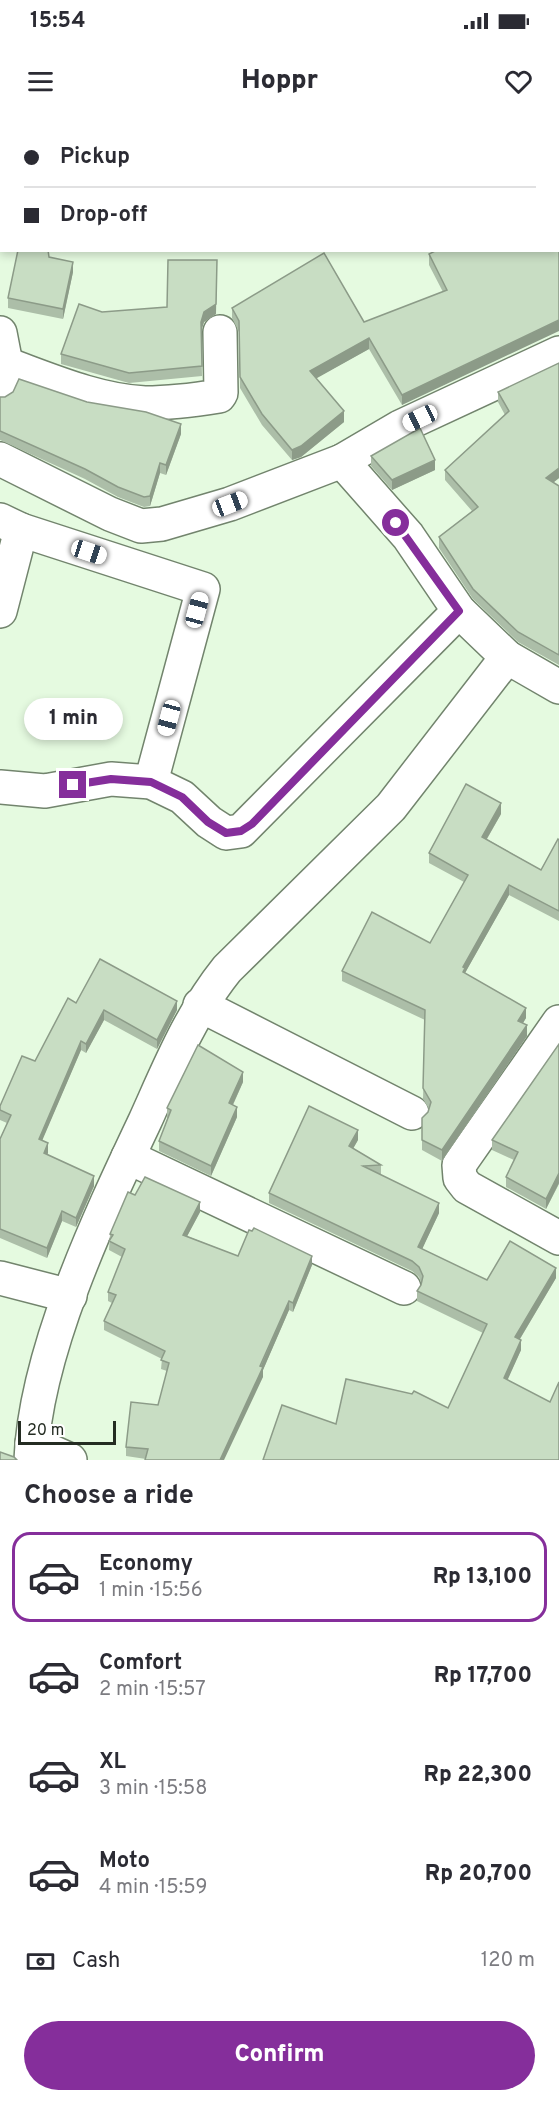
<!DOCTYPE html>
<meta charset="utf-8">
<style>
:root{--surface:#fff;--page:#f7f7f7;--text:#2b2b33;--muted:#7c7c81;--line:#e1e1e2;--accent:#852e9b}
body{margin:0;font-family:Overpass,sans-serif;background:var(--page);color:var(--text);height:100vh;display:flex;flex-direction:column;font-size:22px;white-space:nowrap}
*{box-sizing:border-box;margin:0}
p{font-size:20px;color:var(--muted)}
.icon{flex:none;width:33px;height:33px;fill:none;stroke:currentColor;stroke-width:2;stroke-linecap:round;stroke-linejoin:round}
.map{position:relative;height:1340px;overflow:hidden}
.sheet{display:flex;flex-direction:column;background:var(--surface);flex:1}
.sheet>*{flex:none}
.hud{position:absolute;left:0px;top:0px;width:560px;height:132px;box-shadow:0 3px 9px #0003;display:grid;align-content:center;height:132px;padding:0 24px;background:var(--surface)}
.scale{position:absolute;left:18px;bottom:15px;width:98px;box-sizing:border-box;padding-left:6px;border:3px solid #242c22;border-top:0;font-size:16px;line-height:21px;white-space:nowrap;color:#242c22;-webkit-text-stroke:4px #fff;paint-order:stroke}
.end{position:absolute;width:27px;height:27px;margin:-14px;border:8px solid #852e9b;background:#fff;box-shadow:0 0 0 3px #fff}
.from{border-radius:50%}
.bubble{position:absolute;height:42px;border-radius:21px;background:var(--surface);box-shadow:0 3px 9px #0003;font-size:20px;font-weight:800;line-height:42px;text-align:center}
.car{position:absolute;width:18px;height:36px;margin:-18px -9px;border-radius:8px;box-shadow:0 0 4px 2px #0007;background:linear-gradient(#fff 24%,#345 0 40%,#fff 0 76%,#345 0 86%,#fff 0)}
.hud b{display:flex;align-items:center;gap:21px;height:57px;font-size:22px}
.hud b+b{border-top:2px solid var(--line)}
.hud i{width:15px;height:15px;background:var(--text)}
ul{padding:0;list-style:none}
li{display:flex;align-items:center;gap:18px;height:90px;margin:0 12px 9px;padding:0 12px;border:3px solid transparent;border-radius:18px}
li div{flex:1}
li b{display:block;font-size:22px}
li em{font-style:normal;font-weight:800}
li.on{border-color:var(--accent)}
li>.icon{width:54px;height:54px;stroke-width:1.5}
h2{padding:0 24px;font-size:27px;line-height:72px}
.pay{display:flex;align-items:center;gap:15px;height:66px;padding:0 24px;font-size:22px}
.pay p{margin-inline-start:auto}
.button{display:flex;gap:12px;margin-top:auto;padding:12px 24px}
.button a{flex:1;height:69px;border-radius:36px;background:var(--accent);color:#fff;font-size:24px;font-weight:800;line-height:69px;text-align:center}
.status{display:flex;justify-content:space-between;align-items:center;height:42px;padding:0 30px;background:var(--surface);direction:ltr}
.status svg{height:16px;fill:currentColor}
header{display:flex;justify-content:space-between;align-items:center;height:78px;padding:0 24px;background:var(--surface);font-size:27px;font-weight:800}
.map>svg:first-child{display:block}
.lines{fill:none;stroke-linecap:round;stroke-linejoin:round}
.minor-casing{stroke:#72846d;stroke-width:36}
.minor{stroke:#fff;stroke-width:33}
.wall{fill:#acbea8}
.shaded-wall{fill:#8c9b88}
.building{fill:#c8ddc3;stroke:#8c9b88;stroke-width:1.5}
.route{stroke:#852e9b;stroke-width:8}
</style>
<div class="status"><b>15:54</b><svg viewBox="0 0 49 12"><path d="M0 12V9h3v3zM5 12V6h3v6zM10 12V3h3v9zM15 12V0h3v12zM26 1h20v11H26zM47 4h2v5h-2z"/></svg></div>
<header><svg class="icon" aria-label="menu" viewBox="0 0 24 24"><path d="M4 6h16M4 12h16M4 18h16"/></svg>Hoppr<svg class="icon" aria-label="heart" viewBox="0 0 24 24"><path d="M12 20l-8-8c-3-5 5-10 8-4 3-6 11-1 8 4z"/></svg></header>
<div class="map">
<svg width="559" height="1340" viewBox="0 0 559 1340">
<rect width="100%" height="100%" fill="#e5fae0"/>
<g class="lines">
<g class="minor-casing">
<g id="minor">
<path d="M0 213 6 244 0 269"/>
<path d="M6 244C50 260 98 281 145 283 170 283 194 280 219 276L221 273 220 212"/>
<path d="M0 339 110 394 141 406 162 404 230 384 342 341 408 416 459 491 507 537 559 567"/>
<path d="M342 341 400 307 559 233"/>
<path d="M0 400 21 410 203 469 151 662"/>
<path d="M0 491 21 410"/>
<path d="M0 667 45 671 111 659 151 662 182 677 209 702 226 713 241 711 459 491"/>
<path d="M200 885 412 993"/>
<path d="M559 902 459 1045 460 1058 467 1067 559 1118"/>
<path d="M128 1037 404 1168"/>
<path d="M0 1158 70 1176"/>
<path d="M32 1323 70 1340"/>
<path d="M31 1340C35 1233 99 1098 145 1001 169 948 190 895 227 849L391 687 507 537"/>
</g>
</g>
<use href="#minor" class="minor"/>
</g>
<g class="wall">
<path d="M0 0 2 2V126H0Z"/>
<path d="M558 130 402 285 369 229 316 258 344 302 301 337 292 340 262 305 240 268 239 212 232 198V188L364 202 443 172 429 145V134Z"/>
<path d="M49 137 73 152 63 199 8 188V178Z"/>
<path d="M216 194 204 202 201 211 202 256 129 263 61 244V234Z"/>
<path d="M559 243V358L553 363 559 366V545L518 522 473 479 439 428V417L472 391 445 360V350L505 295 498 282V272Z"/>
<path d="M0 277 181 314 166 355 160 353 150 386 144 387 118 377 85 359 0 320Z"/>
<path d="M371 336 435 350 392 370 371 346Z"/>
<path d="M501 694 487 719 541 750 559 720V801L509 775 465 853 526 898 523 903 527 916 442 1041 422 1030V998L428 992 429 989 423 979 425 900 342 861V851L430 823 464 762 429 743V733Z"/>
<path d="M76 883 177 890 157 929 104 900 86 933 81 930 42 1020 48 1033 47 1034 94 1066 76 1107 62 1101 47 1138 0 1118V1019L7 1003 0 1000V986L35 941Z"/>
<path d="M559 924V1064L546 1089 506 1067V1057L514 1040 492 1030V1020Z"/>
<path d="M243 962 233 985 237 997 211 1056 159 1031V1021L168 998H167V988Z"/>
<path d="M358 1020 353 1028 381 1045V1055L439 1093 422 1129 487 1160 556 1158 520 1219 521 1230 507 1260 559 1340 336 1304 448 1288 483 1213 417 1181V1171L421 1165V1163L419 1157 412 1151 269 1083V1073Z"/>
<path d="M135 1075 200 1092 187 1116 238 1136 312 1145 293 1192 289 1190 263 1250V1257L146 1339 126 1336V1327L158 1285 167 1251 161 1249 162 1239 104 1210V1201L112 1183 108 1181V1172L122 1137 109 1130 110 1114Z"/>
</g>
<g class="shaded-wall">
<path d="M217 140 216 194 204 202 201 212V202Z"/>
<path d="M73 142V152L63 199V189Z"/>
<path d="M559 200V211L402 285V275Z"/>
<path d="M369 218V229L310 262V251Z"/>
<path d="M344 291V302L301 337 292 340V330Z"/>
<path d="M181 304V314L166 355V345Z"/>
<path d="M435 340V350L392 370V360Z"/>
<path d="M160 343V353L150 386V376Z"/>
<path d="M559 348V358L546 368V358Z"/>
<path d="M501 683V694L482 727V717Z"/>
<path d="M509 765V775L465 853V858L463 862V847Z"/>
<path d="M177 881V890L157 929V920Z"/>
<path d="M526 888V898L518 911V901Z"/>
<path d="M104 890V900L86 933V924Z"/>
<path d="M527 905V916L442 1041V1030Z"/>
<path d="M81 921V930L39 1028V1019Z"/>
<path d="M243 952V962L229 993V983Z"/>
<path d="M237 987V997L211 1056V1046Z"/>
<path d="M358 1010V1020L349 1036V1026Z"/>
<path d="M48 1023V1033L44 1042V1033Z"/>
<path d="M559 1053V1063L546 1089V1079Z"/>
<path d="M94 1056V1066L76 1107V1098Z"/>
<path d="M200 1082V1092L183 1124V1115Z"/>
<path d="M439 1083V1093L418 1138V1127Z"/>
<path d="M62 1091V1101L47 1138V1128Z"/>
<path d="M312 1136V1145L293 1192V1183Z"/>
<path d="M556 1148V1158L515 1227V1217Z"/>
<path d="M289 1181V1190L263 1250V1257L224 1340H220Z"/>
<path d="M521 1220V1230L504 1268V1258Z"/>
</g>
<g class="building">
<path d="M0 0H99V2H2V116H0Z"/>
<path d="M559 25V200L402 275 369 218 310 251 344 291 301 326 292 330 262 294 240 257 239 201 232 188 324 133 364 202 447 170 429 134 437 130H558V26Z"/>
<path d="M18 130H48L49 137 73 142 63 189 8 178Z"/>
<path d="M168 140H217L216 184 204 192 201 202 202 246 129 253 61 234 79 184 102 192 167 187Z"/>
<path d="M559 243V348L546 358 559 366V535L518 512 473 469 439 417 478 387 445 350 509 291 498 272Z"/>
<path d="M19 259 87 282 146 292 181 304 166 345 160 343 150 376 144 377 118 367 85 349 0 311V277H5L13 272Z"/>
<path d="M420 308 435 340 392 360 371 336Z"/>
<path d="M466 664 501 683 482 717 541 750 558 719 559 720V791L509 765 463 847 465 848 463 852 526 888 518 901 527 905 442 1030 422 1020V998L428 992 431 982 423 968 425 890 342 851 372 792 430 823 468 755 429 733Z"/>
<path d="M100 839 177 881 157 920 104 890 86 924 81 921 39 1019 48 1023 44 1033 94 1056 76 1098 62 1091 47 1128 0 1109V1019L11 995 0 990V986L22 936 35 941 68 878 76 883Z"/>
<path d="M559 924V1053L546 1079 506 1057 518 1032 492 1020Z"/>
<path d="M198 925 243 952 229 983 237 987 211 1046 159 1021 171 990 167 988Z"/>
<path d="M309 986 358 1010 349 1026 381 1045 363 1046 439 1083 418 1127 487 1160 510 1121 556 1148 515 1217 521 1220 504 1258 550 1282 559 1262V1340H263L282 1285 336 1304 346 1259 412 1274 414 1271 448 1288 487 1204 417 1171 421 1165 423 1156 419 1147 412 1141 269 1073Z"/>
<path d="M145 1057 200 1082 183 1115 238 1136 249 1110 252 1111 254 1108 312 1136 293 1183 289 1181 260 1246 263 1247 220 1340H145L148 1329 126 1327 131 1282 158 1285 169 1243 161 1240 165 1231 104 1201 116 1175 108 1172 125 1129 109 1121 113 1115 110 1114 128 1072 135 1075Z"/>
<path d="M0 1332 14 1337 17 1340H0Z"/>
</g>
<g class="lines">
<path class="route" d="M73 665 111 659 151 662 182 677 208 702 226 713 241 711 252 704 459 491 396 403"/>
</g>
</svg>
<div class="scale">20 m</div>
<i class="end from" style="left:396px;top:403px"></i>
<i class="end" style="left:73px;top:665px"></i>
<div class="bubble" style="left:24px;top:578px;width:99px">1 min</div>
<i class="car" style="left:420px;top:298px;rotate:245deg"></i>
<i class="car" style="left:230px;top:384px;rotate:69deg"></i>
<i class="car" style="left:89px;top:432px;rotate:108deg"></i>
<i class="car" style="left:197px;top:490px;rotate:15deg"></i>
<i class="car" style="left:169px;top:598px;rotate:195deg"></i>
<div class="hud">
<b><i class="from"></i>Pickup</b>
<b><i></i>Drop-off</b>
</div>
</div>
<section class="sheet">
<h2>Choose a ride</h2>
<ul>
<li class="on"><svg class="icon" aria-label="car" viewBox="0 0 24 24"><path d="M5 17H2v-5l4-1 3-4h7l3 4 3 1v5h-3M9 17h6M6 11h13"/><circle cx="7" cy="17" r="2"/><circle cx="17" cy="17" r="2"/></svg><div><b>Economy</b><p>1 min · 15:56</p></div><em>Rp 13,100</em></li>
<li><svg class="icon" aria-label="car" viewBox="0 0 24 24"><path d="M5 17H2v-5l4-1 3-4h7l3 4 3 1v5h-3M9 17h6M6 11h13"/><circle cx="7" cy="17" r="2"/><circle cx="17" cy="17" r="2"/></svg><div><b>Comfort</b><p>2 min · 15:57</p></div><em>Rp 17,700</em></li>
<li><svg class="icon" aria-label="car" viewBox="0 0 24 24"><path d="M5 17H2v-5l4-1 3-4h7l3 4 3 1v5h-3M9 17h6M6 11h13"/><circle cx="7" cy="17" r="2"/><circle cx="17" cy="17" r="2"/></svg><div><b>XL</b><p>3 min · 15:58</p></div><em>Rp 22,300</em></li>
<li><svg class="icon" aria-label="car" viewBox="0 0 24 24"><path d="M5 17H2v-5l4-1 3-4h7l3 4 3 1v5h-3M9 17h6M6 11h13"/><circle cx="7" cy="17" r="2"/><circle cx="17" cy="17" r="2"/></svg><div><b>Moto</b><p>4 min · 15:59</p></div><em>Rp 20,700</em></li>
</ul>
<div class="pay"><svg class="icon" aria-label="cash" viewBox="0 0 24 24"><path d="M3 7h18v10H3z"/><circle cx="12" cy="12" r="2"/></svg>Cash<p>120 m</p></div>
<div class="button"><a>Confirm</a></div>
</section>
